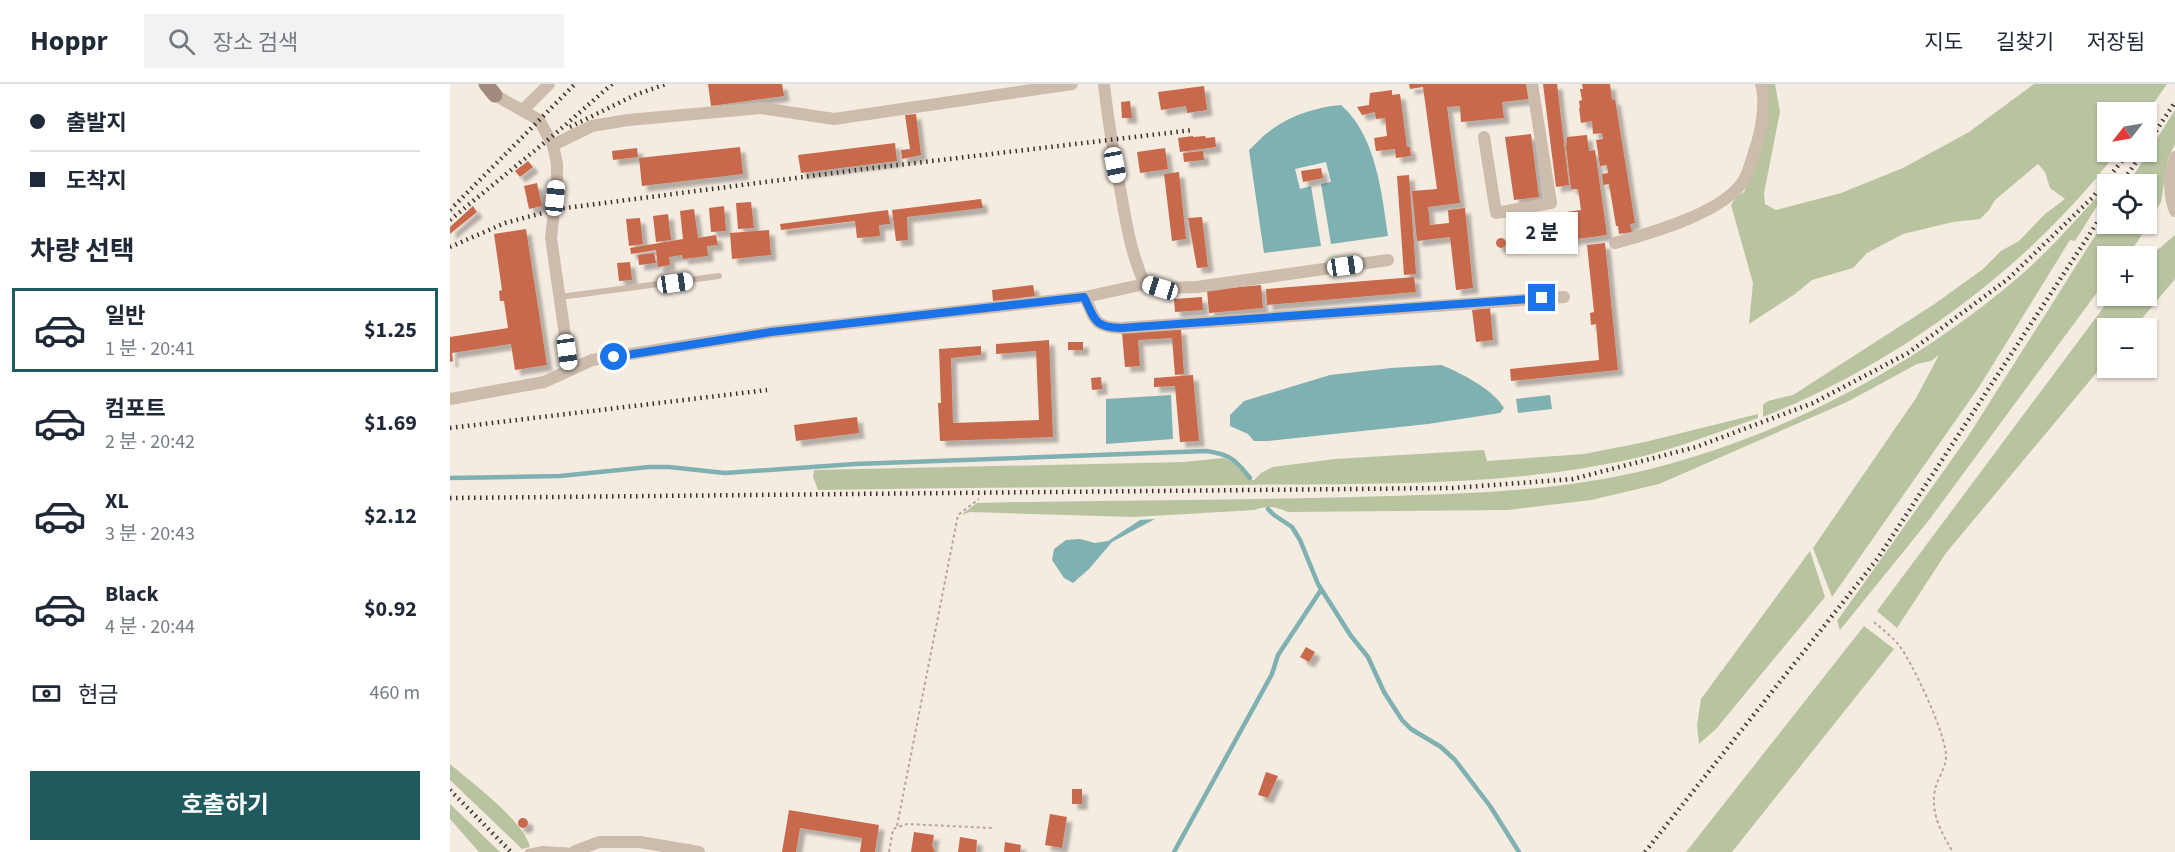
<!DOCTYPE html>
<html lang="ko">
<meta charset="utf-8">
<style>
:root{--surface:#fff;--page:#f2f2f3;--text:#1f2937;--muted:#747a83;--line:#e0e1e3;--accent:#1f5a5e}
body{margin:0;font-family:"Source Sans 3","Noto Sans KR",sans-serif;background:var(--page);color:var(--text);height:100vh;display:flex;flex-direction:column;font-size:22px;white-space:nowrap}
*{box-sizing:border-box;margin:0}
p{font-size:20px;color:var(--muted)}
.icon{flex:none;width:33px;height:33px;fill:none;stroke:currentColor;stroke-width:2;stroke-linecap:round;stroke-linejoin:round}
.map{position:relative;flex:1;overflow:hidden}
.details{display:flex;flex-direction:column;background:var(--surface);width:450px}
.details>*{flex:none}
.guide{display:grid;align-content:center;height:132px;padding:0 30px;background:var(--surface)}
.needle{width:39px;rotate:239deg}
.fabs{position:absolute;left:1647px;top:18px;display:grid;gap:12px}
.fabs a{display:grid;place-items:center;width:60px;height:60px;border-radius:0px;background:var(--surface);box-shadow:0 2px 4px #0004;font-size:30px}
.end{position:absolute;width:27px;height:27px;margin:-14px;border:8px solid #1a73e8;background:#fff;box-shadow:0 0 0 3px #fff}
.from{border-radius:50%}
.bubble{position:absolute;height:42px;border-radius:0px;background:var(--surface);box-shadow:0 2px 4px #0004;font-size:20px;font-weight:700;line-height:42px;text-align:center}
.car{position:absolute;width:18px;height:36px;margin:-18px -9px;border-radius:8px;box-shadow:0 0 4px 2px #0007;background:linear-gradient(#fff 24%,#345 0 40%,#fff 0 76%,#345 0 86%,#fff 0)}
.guide b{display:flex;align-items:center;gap:21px;height:57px;font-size:22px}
.guide b+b{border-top:2px solid var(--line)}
.guide i{width:15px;height:15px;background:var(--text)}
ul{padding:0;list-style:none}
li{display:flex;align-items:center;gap:18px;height:84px;margin:0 12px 9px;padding:0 18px;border:3px solid transparent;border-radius:0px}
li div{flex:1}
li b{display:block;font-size:22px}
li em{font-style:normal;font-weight:700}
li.selected{border-color:var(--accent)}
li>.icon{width:54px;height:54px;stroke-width:1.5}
h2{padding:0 30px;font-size:27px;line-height:72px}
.pay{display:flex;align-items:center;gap:15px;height:66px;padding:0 30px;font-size:22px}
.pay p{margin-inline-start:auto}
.action{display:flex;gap:12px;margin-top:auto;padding:12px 30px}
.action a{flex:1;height:69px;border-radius:0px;background:var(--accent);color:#fff;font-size:24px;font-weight:700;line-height:69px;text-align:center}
header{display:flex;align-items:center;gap:36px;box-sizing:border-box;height:84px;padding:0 30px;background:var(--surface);border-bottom:2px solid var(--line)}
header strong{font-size:28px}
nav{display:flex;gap:33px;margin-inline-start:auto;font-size:21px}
.search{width:420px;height:54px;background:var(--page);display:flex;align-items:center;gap:15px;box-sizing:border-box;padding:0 21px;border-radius:0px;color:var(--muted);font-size:22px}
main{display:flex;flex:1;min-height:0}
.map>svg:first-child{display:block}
.green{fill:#b8c4a0}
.water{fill:#7fb0b2}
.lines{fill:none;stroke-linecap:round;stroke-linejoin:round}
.stream{stroke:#7fb0b2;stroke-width:4.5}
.building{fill:#c8694b;filter:url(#shadow)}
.path{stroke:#b9a596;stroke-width:2;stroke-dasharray:3 3;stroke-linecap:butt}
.lane{stroke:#cdbbac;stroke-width:6}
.street{stroke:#cdbbac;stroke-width:12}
.secondary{stroke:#a18a7d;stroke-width:15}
.rail{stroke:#3b302b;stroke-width:4.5;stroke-dasharray:1.5 4.5;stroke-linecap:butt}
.route{stroke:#1a73e8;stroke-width:8}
</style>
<header>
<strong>Hoppr</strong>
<div class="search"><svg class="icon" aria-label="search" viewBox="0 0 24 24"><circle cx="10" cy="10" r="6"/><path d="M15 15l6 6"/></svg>장소 검색</div>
<nav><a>지도</a><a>길찾기</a><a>저장됨</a></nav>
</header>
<main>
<section class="details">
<div class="guide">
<b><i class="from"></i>출발지</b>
<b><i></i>도착지</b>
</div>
<h2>차량 선택</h2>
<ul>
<li class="selected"><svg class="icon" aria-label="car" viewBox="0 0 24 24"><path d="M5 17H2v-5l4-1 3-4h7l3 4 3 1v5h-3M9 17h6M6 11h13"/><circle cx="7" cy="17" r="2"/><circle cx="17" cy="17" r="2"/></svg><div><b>일반</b><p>1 분 · 20:41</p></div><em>$1.25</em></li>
<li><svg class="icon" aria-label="car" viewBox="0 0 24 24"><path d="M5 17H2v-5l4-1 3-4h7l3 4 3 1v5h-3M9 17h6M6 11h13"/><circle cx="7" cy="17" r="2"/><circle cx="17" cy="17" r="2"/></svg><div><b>컴포트</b><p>2 분 · 20:42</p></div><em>$1.69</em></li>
<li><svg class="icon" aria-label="car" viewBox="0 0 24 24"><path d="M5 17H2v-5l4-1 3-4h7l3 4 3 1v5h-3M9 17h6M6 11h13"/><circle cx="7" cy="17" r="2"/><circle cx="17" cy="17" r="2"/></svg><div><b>XL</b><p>3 분 · 20:43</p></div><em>$2.12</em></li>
<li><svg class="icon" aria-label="car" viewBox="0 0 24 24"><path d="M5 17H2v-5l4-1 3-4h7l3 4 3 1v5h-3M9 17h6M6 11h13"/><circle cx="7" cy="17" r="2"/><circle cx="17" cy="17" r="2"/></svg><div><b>Black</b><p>4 분 · 20:44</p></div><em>$0.92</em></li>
</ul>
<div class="pay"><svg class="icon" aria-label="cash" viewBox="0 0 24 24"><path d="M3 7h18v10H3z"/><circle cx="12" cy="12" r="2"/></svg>현금<p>460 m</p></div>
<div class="action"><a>호출하기</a></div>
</section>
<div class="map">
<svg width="1725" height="768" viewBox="0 0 1725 768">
<defs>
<filter id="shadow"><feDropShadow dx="5.5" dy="5.5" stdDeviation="1.5" flood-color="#0004"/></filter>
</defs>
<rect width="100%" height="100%" fill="#f4ebe1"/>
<g class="green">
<path d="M1316 0H1325L1330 28 1314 109 1315 120 1326 126 1391 109 1453 84 1519 48 1584 0H1717L1697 29 1658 28V68H1667C1578 184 1449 279 1313 333V321L1318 317 1343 311 1486 219 1533 185 1551 167 1569 157 1595 130 1615 115 1600 104 1595 88 1588 80 1545 116 1539 126 1530 135 1503 138 1453 150 1417 169 1403 184 1362 196 1345 210 1299 240 1303 199 1281 121 1287 112 1294 108 1312 63Z"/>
<path d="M1725 26V60L1718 74 1711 118 1688 157 1676 172H1658L1657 195 1479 436 1390 546 1387 537 1517 354 1657 133 1658 140H1696V100H1678Z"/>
<path d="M1657 102V106L1625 157 1620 156 1529 303 1382 513 1363 464 1466 314 1489 271 1481 277 1467 280 1397 318 1209 400 1141 416 1058 426 838 428C826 423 818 421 805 426L684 433 520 428 511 431 527 419C653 416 780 416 907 413 1005 410 1104 409 1200 385 1335 351 1467 281 1572 190 1603 163 1630 131 1657 102Z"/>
<path d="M1725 151V195L1684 244H1658L1657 276 1496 469 1447 544 1427 527 1662 212H1696L1697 175Z"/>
<path d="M1308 330V334C1268 348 1228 364 1186 374 1054 404 917 399 783 401 645 403 507 404 368 406L363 393 364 386 734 378 773 374 784 378 800 396H804L811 389 823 383 885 375 1034 366 1037 377 1134 370 1195 358Z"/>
<path d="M1360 467 1375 513 1266 645 1249 660 1247 641 1251 615Z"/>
<path d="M1414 542 1444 565 1282 768H1236Z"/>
<path d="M0 680C22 699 73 736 80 763L72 765 0 696Z"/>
<path d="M0 720 50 768H29L0 735Z"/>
</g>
<g class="water">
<path d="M891 21C926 51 932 110 938 152L881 160 871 100 881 98 876 78 845 85 850 105 861 102 871 162 814 169 799 66C806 60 812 52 820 47 838 32 867 23 891 21Z"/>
<path d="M991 281C1011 289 1043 305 1054 324L1050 329 978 340 818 357H804L798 350 780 342V331L794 317 880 291 941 284Z"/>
<path d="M721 311 723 355 656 360V315Z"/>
<path d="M1100 311 1102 325 1068 329 1066 315Z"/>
<path d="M705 435 662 458 639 485 623 499 614 494 602 476 604 465 616 456 630 455 645 459 658 457 690 436Z"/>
</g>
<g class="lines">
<g class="stream">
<path d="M0 394 110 392 199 383H219L275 389 405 380 757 367C781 371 786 376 800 394"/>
<path d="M818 425 824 431 842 443 850 456 868 500 901 552 918 573 934 608 952 636 961 645 991 663 1005 676 1040 722 1069 768"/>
<path d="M724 768 822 590 828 571 871 506"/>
</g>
</g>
<g class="building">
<path d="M258 0H332L334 12 261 22Z"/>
<path d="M959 0H1077L1079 15 1052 18 1054 34 1011 38 1010 22 997 23 1010 119 978 123 980 141 999 139 998 126 1015 124 1023 204 1006 206 1000 153 967 157 962 107 987 105 973 3 960 5Z"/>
<path d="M1093 0H1107L1119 101 1106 103Z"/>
<path d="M1132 0H1160L1162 16 1165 15 1185 139 1180 140 1182 148 1169 150 1168 142H1166L1159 100 1153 101 1152 90 1158 89 1157 81 1150 82 1146 56 1153 55 1152 49 1143 50 1142 37 1131 39 1129 24H1130L1129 17 1132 16 1130 5H1133Z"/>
<path d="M754 2 757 26 737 29 736 22 711 26 708 8Z"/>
<path d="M942 6V11L950 10 957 63H960L961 72 946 74 945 65 926 67 924 54 937 52 935 34 926 35 925 28 912 31 907 23 919 21 920 9Z"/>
<path d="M680 17 682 34H672L671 18Z"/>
<path d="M466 30 471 71 452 75 451 66 460 65 455 31Z"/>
<path d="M1081 50 1089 113 1064 116 1055 53Z"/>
<path d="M1137 51 1139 67 1145 66 1157 151 1061 164 1057 136 1131 126 1128 105H1121L1116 63 1117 53Z"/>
<path d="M743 52V53L755 52 756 54 765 53 766 63 730 68 728 54Z"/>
<path d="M445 59 447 77 351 89 348 71Z"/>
<path d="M290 63 293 90 192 102 189 74Z"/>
<path d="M187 64 188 73 163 76 162 67Z"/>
<path d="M715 64 718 85 690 89 687 68Z"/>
<path d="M753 67 754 76 734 78 733 69Z"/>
<path d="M78 77 83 83 70 93 65 87Z"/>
<path d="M871 84 873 94 853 98 851 87Z"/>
<path d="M729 88 736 155 722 157 714 90Z"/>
<path d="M959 91 966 190 954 191 947 92Z"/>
<path d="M87 99 92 122 79 125 74 102Z"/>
<path d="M531 115 533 124 457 133 458 156 446 157 442 126Z"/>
<path d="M301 118 304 144 288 145 286 119Z"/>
<path d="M23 122 27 128 0 150V143Z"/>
<path d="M274 122 276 147 261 148 259 124Z"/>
<path d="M244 125 248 154 266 151 268 161 257 162 258 172 233 175 232 171 219 173 220 181 208 183 206 166 181 170 180 164 233 155 230 127Z"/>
<path d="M438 126 440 140 429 141 430 152 407 154 405 137 331 146 330 140Z"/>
<path d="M218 130 221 156 206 158 203 132Z"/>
<path d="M752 133 758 183 747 184 738 134Z"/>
<path d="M190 134 193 160 179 162 176 135Z"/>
<path d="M76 145 97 281 65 286 61 260 2 269 3 277 0 278V253L58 244 54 217H50L49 207 52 206 44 150Z"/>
<path d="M319 146 321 171 282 175 280 149Z"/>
<circle cx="1051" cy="159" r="5"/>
<path d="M1155 159 1168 286 1061 297 1060 285 1149 276 1146 240 1141 241 1140 229 1144 228 1137 161Z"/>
<path d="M204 169 206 179 189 181 188 171Z"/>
<path d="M180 178 182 196 169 197 167 179Z"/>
<path d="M964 193 966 208 817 221 816 205Z"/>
<path d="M583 201 585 212 543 217 542 206Z"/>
<path d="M811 201 813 224 759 229 757 206Z"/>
<path d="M752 213 753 226 725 228 724 215Z"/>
<path d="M1040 224 1043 256 1026 258 1022 226Z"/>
<path d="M731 245 734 290 725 291 722 254 688 256 690 282 675 283 672 249Z"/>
<path d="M599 256 603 353 490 357 488 319H491L489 265 531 262V271L501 274 503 339 589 336 586 267 546 270V260Z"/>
<rect x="618" y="258" width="15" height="8"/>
<path d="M743 291 749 357 730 358 725 302 704 303V294Z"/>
<path d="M651 293 652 305 642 306 641 294Z"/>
<path d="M407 333 409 349 346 357 344 341Z"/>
<path d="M856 563 865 568 859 578 850 573Z"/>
<path d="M816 688 828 692 818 714 808 711Z"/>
<rect x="622" y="705" width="10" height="15"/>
<path d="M339 726 429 741 425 768H410L412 754 350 744 346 768H332Z"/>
<path d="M600 730 617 733 612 764 595 761Z"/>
<circle cx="73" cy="739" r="5"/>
<path d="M464 748 484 751 482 761 485 768H461Z"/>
<path d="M510 753 527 756 526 768H508Z"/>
<path d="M555 758 571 761 570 768H554Z"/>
</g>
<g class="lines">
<g class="path">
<path d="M1424 538C1432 545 1441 552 1448 560 1462 577 1497 652 1496 673 1496 682 1490 691 1487 699 1478 724 1490 747 1503 768"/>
<path d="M447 742 508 431 529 415"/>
<path d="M439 768 443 745 457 740 542 744"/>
</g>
<g class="lane">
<path d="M110 213 269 192"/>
<path d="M78 768 93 765 125 767"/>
</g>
<g class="street">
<path d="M654 0C658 39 665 77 672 115 677 144 682 173 695 200"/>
<path d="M45 11 89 36 103 61 107 80V102L101 154 120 286"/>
<path d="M73 26 99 0"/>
<path d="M1034 53 1046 129 1101 119 1082 0"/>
<path d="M103 61 142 42 178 36 311 24 384 35 622 0"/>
<path d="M1725 73C1719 92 1718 108 1725 127"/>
<path d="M1165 159C1201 149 1277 128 1295 94 1300 84 1303 70 1307 59 1312 43 1316 17 1311 0"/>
<path d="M635 213C645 236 644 243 671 244L1114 213"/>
<path d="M0 315 94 298 142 276 321 248 635 213 695 200 710 204 747 203 938 176"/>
<path d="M125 767 149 758H190L249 768"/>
</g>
<path class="secondary" d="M36 0 45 11"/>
<g class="rail">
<path d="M120 43 185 11 216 0"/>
<path d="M1696 62 1725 18"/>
<path d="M1671 100 1693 68"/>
<path d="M0 126 125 0"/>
<path d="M0 136 105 50 162 0"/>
<path d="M0 163 55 139 108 125 415 85 743 46"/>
<path d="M0 344 317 306"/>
<path d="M0 414 1003 404 1123 395 1246 363 1363 319 1458 269 1558 195 1643 113 1679 68"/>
<path d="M0 706 61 768"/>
<path d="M1195 768 1428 474 1658 122"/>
</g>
</g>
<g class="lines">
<path class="route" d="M164 273 321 248 634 213C645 236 644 243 671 244L1092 214"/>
</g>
</svg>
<div class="fabs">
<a><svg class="needle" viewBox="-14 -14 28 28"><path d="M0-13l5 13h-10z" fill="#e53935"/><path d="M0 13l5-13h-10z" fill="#747a83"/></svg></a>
<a><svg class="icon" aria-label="locate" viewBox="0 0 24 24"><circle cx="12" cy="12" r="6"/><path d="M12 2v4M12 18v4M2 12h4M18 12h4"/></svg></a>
<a>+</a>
<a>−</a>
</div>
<i class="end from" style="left:164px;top:273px"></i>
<i class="end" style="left:1092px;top:214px"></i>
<div class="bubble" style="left:1056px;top:128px;width:72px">2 분</div>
<i class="car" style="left:665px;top:81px;rotate:169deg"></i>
<i class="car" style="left:105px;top:114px;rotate:6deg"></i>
<i class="car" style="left:895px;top:182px;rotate:82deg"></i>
<i class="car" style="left:225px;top:199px;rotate:82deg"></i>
<i class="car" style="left:710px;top:204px;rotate:287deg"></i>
<i class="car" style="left:117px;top:268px;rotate:172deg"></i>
</div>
</main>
